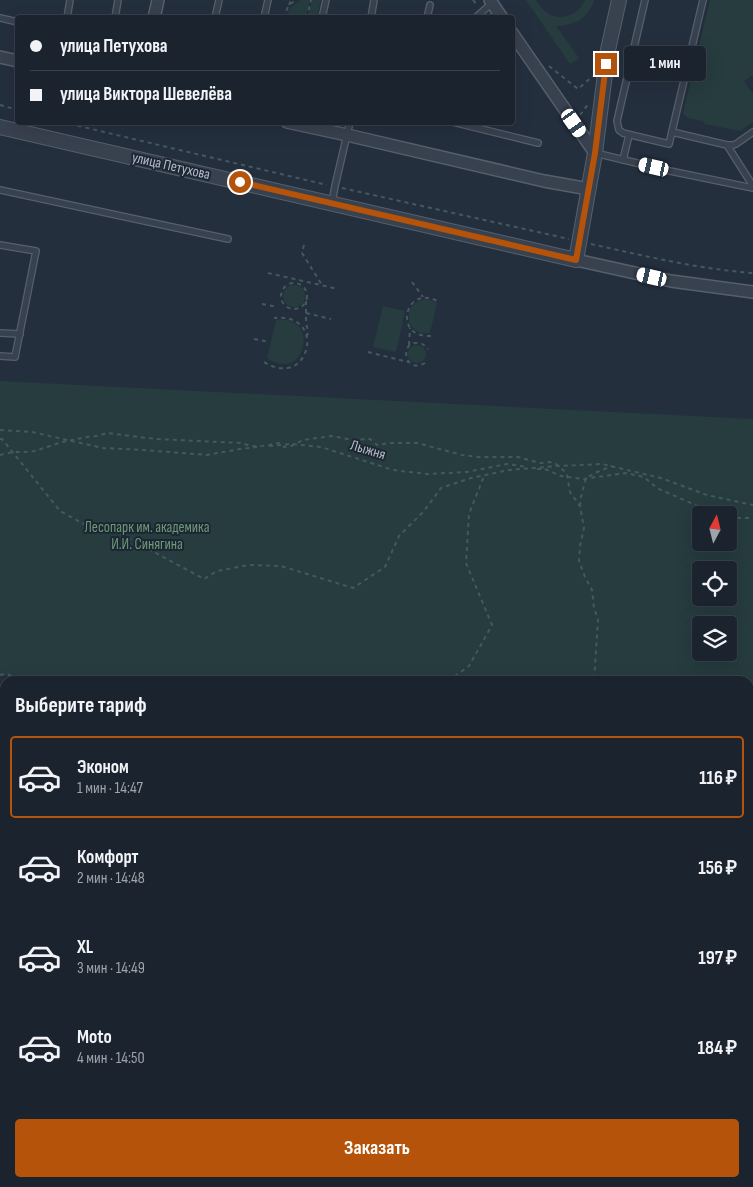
<!DOCTYPE html>
<html lang="ru">
<meta charset="utf-8">
<style>
:root{--surface:#1b232e;--page:#282f3a;--text:#f1f3f6;--muted:#a0a4aa;--line:#39404a;--accent:#b45309}
body{margin:0;font-family:"Sofia Sans Condensed",sans-serif;background:var(--page);color:var(--text);height:100vh;display:flex;flex-direction:column;font-size:19px;white-space:nowrap}
*{box-sizing:border-box;margin:0}
p{font-size:16px;color:var(--muted)}
.icon{flex:none;width:28px;height:28px;fill:none;stroke:currentColor;stroke-width:2;stroke-linecap:round;stroke-linejoin:round}
.map{position:relative;flex:1;overflow:hidden}
.details{position:absolute;left:0px;top:676px;width:754px;height:511px;display:flex;flex-direction:column;background:var(--surface);border-radius:15px 15px 0 0;box-shadow:0 5px 20px #0002,0 0 0 1px var(--line)}
.details>*{flex:none}
.guide{position:absolute;left:15px;top:15px;width:500px;height:110px;border-radius:5px;box-shadow:0 5px 20px #0002,0 0 0 1px var(--line);display:grid;align-content:center;height:110px;padding:0 15px;background:var(--surface)}
.needle{width:32px;rotate:7deg}
.fabs{position:absolute;left:692px;top:506px;display:grid;gap:10px}
.fabs a{display:grid;place-items:center;width:45px;height:45px;border-radius:5px;background:var(--surface);box-shadow:0 5px 20px #0002,0 0 0 1px var(--line);font-size:25px}
.end{position:absolute;width:22px;height:22px;margin:-11px;border:6px solid #b45309;background:#fff;box-shadow:0 0 0 2px #fff}
.from{border-radius:50%}
.bubble{position:absolute;height:35px;border-radius:5px;background:var(--surface);box-shadow:0 5px 20px #0002,0 0 0 1px var(--line);font-size:16px;font-weight:700;line-height:35px;text-align:center}
.car{position:absolute;width:15px;height:30px;margin:-15px -8px;border-radius:6px;box-shadow:0 0 4px 1px #0007;background:linear-gradient(#fff 24%,#345 0 40%,#fff 0 76%,#345 0 86%,#fff 0)}
.guide b{display:flex;align-items:center;gap:18px;height:48px;font-size:19px}
.guide b+b{border-top:1px solid var(--line)}
.guide i{width:12px;height:12px;background:var(--text)}
ul{padding:0;list-style:none}
li{display:flex;align-items:center;gap:15px;height:82px;margin:0 10px 8px;padding:0 5px;border:2px solid transparent;border-radius:5px}
li div{flex:1}
li b{display:block;font-size:19px}
li em{font-style:normal;font-weight:700}
li.on{border-color:var(--accent)}
li>.icon{width:45px;height:45px;stroke-width:1.5}
h2{padding:0 15px;font-size:22px;line-height:60px}
.action{display:flex;gap:10px;margin-top:auto;padding:10px 15px}
.action a{flex:1;height:58px;border-radius:5px;background:var(--accent);color:#fff;font-size:20px;font-weight:700;line-height:58px;text-align:center}
.map>svg:first-child{display:block}
.green{fill:#263c3f;fill-rule:evenodd}
.lines{fill:none;stroke-linecap:round;stroke-linejoin:round}
.service-casing{stroke:#565f6c;stroke-width:8}
.minor-casing{stroke:#565f6c;stroke-width:14}
.tertiary-casing{stroke:#565f6c;stroke-width:16}
.path{stroke:#44595c;stroke-width:2;stroke-dasharray:4 4;stroke-linecap:butt}
.service{stroke:#38414e;stroke-width:5.5}
.minor{stroke:#38414e;stroke-width:11}
.tertiary{stroke:#38414e;stroke-width:14}
.route{stroke:#b45309;stroke-width:6}
.labels{text-anchor:middle;dominant-baseline:central;stroke-width:4;stroke-linejoin:round;paint-order:stroke}
.street-label{font-size:15px;fill:#b4bcc9;stroke:#1d2633}
.park-label{font-size:15px;fill:#6b9a76;stroke:#1d2633}
</style>
<div class="map">
<svg width="753" height="1187" viewBox="0 0 753 1187">
<rect width="100%" height="100%" fill="#242f3e"/>
<g class="green">
<path d="M301 0H310L306 17H285L292 6Z"/>
<path d="M312 0H321L317 17H308Z"/>
<path d="M526 0H536C539 5 542 9 547 13 561 22 579 15 585 0H594C588 19 575 25 556 26L579 58 570 64Z"/>
<path d="M710 0H753V75L744 81 753 94V122L740 131 704 124V121L688 118 683 113Z"/>
<circle cx="294" cy="296" r="11"/>
<path d="M428 299 437 303 430 333C403 337 401 300 428 299Z"/>
<path d="M383 306 405 311 396 352 373 347Z"/>
<path d="M276 320C321 313 306 385 267 358Z"/>
<circle cx="417" cy="354" r="9"/>
<path d="M0 381 753 419V1187H581L574 1183 749 1182V681H49L0 675ZM701 515H729V542H701ZM701 570H729V598H701ZM701 625H729V652H701Z"/>
</g>
<g class="lines">
<g class="service-casing">
<g id="service">
<path d="M645 0 617 121 619 130 623 133 669 144 703 0"/>
<path d="M0 18 18 22"/>
<path d="M67 18 70 0"/>
<path d="M115 18 118 0"/>
<path d="M215 18 219 0"/>
<path d="M264 18 268 0"/>
<path d="M322 18 326 0"/>
<path d="M371 18 374 0"/>
<path d="M427 18 430 5"/>
<path d="M475 18 492 3"/>
<path d="M453 122 538 143"/>
<path d="M672 132 727 145 753 186"/>
<path d="M727 145H733L736 144 753 132"/>
<path d="M595 153 670 171 753 188"/>
<path d="M623 160 629 135"/>
<path d="M0 190 228 239"/>
<path d="M332 203 335 186 350 122"/>
<path d="M0 245 36 251 15 357 0 356"/>
<path d="M0 333 20 334"/>
</g>
</g>
<g class="minor-casing">
<g id="minor">
<path d="M490 0 502 18"/>
<path d="M154 18 158 0"/>
<path d="M512 33 595 153"/>
<path d="M0 57 18 61"/>
<path d="M287 122 347 135 544 181 589 189"/>
<path d="M576 260 671 281 753 292"/>
</g>
</g>
<g class="tertiary-casing">
<path id="tertiary" d="M0 127 576 260 595 153 608 50 619 0"/>
</g>
<g class="path">
<path d="M473 0 478 6"/>
<path d="M289 5 291 0"/>
<path d="M283 18 289 5 296 0"/>
<path d="M307 18 311 0"/>
<path d="M549 66 578 89 593 76"/>
<path d="M0 105 18 110"/>
<path d="M580 115 589 103"/>
<path d="M62 122 327 185"/>
<path d="M342 188 569 239"/>
<path d="M591 244C645 256 698 269 753 273"/>
<path d="M304 245 302 253 322 285"/>
<path d="M268 273 338 289"/>
<path d="M412 282 423 297"/>
<circle cx="294" cy="296" r="13"/>
<path d="M306 301V322L308 332 307 336"/>
<path d="M262 304 277 307"/>
<path d="M306 313 331 319"/>
<path d="M431 336C391 338 406 282 439 302"/>
<path d="M254 339 269 342"/>
<path d="M409 345 410 328"/>
<path d="M368 352 408 362"/>
<path d="M264 362C310 391 328 312 274 318"/>
<path d="M425 363C404 375 399 341 418 343 423 343 425 346 428 349"/>
<path d="M0 430 32 432 103 448 143 450 207 455 240 449 257 447"/>
<path d="M0 439H2L60 511 84 524 106 526 204 579 217 571 249 565 281 566 353 588 385 567 399 536 424 511 441 488 471 478 509 470 558 466 602 464 661 478 707 495 753 505"/>
<path d="M269 446 292 444 321 447 393 470 427 474 467 472 507 464 527 467"/>
<path d="M0 455 13 452H25L35 451 62 442 87 437 97 436 107 433 156 439 242 443C255 449 267 445 279 443L284 447 291 446 303 440 331 436 352 440 370 439 377 445 390 443H417L462 455 478 457H518L540 463 550 462 556 464 564 471 567 475 570 492 580 506 584 528 580 546 579 561 585 577 592 590 594 608 598 619 594 681"/>
<path d="M537 469H545L561 476 583 479 626 473 644 477 657 488 702 508 721 515"/>
<path d="M580 506 581 497 586 478 597 472 612 466"/>
<path d="M729 518H753"/>
<path d="M0 675 6 674 28 681"/>
<path d="M448 681 469 666 492 625 466 563 469 514 484 476"/>
<path d="M0 686 5 687"/>
<path d="M561 1182 569 1187"/>
<path d="M709 1187 710 1182"/>
</g>
<use href="#service" class="service"/>
<use href="#minor" class="minor"/>
<use href="#tertiary" class="tertiary"/>
</g>
<g class="lines">
<path class="route" d="M240 182 576 260 595 153 606 64"/>
</g>
<g class="labels">
<g class="street-label">
<text transform="translate(171 166) rotate(13)">улица Петухова</text>
<text transform="translate(368 450) rotate(17)">Лыжня</text>
</g>
<g class="park-label">
<text x="147" y="527">Лесопарк им. академика<tspan x="147" dy="17">И.И. Синягина</tspan></text>
</g>
</g>
</svg>
<div class="fabs">
<a><svg class="needle" viewBox="-14 -14 28 28"><path d="M0-13l5 13h-10z" fill="#e53935"/><path d="M0 13l5-13h-10z" fill="#a0a4aa"/></svg></a>
<a><svg class="icon" aria-label="locate" viewBox="0 0 24 24"><circle cx="12" cy="12" r="6"/><path d="M12 2v4M12 18v4M2 12h4M18 12h4"/></svg></a>
<a><svg class="icon" aria-label="layers" viewBox="0 0 24 24"><path d="M12 4l9 5-9 5-9-5zM3 14l9 5 9-5"/></svg></a>
</div>
<i class="end from" style="left:240px;top:182px"></i>
<i class="end" style="left:606px;top:64px"></i>
<div class="bubble" style="left:624px;top:46px;width:82px">1 мин</div>
<i class="car" style="left:574px;top:123px;rotate:145deg"></i>
<i class="car" style="left:654px;top:167px;rotate:283deg"></i>
<i class="car" style="left:652px;top:277px;rotate:283deg"></i>
<div class="guide">
<b><i class="from"></i>улица Петухова</b>
<b><i></i>улица Виктора Шевелёва</b>
</div>
<section class="details">
<h2>Выберите тариф</h2>
<ul>
<li class="on"><svg class="icon" aria-label="car" viewBox="0 0 24 24"><path d="M5 17H2v-5l4-1 3-4h7l3 4 3 1v5h-3M9 17h6M6 11h13"/><circle cx="7" cy="17" r="2"/><circle cx="17" cy="17" r="2"/></svg><div><b>Эконом</b><p>1 мин · 14:47</p></div><em>116 ₽</em></li>
<li><svg class="icon" aria-label="car" viewBox="0 0 24 24"><path d="M5 17H2v-5l4-1 3-4h7l3 4 3 1v5h-3M9 17h6M6 11h13"/><circle cx="7" cy="17" r="2"/><circle cx="17" cy="17" r="2"/></svg><div><b>Комфорт</b><p>2 мин · 14:48</p></div><em>156 ₽</em></li>
<li><svg class="icon" aria-label="car" viewBox="0 0 24 24"><path d="M5 17H2v-5l4-1 3-4h7l3 4 3 1v5h-3M9 17h6M6 11h13"/><circle cx="7" cy="17" r="2"/><circle cx="17" cy="17" r="2"/></svg><div><b>XL</b><p>3 мин · 14:49</p></div><em>197 ₽</em></li>
<li><svg class="icon" aria-label="car" viewBox="0 0 24 24"><path d="M5 17H2v-5l4-1 3-4h7l3 4 3 1v5h-3M9 17h6M6 11h13"/><circle cx="7" cy="17" r="2"/><circle cx="17" cy="17" r="2"/></svg><div><b>Moto</b><p>4 мин · 14:50</p></div><em>184 ₽</em></li>
</ul>
<div class="action"><a>Заказать</a></div>
</section>
</div>
